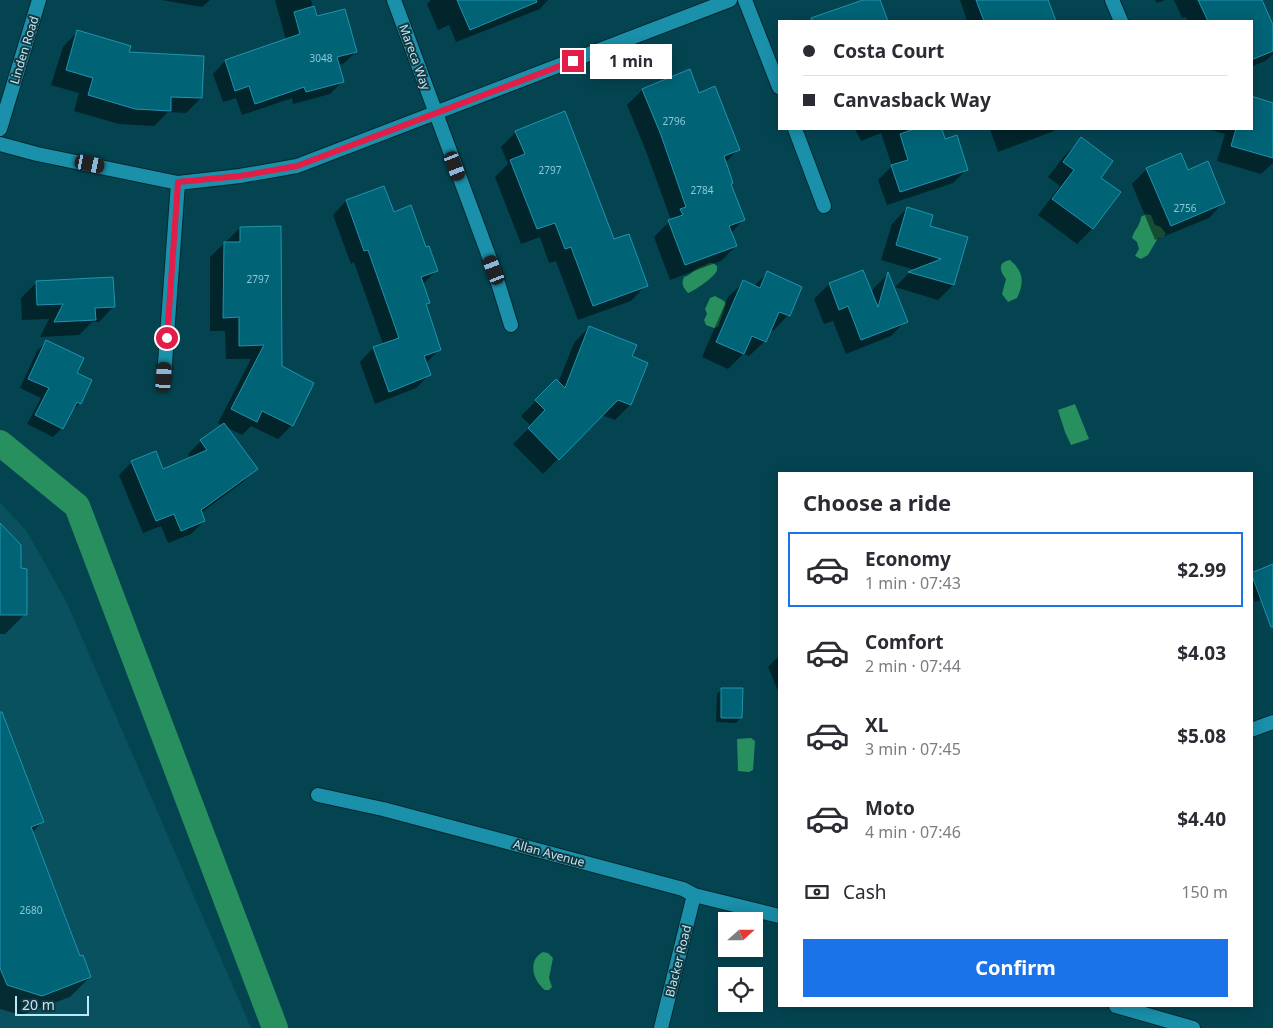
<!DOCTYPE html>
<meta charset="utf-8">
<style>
:root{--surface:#fff;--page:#f7f7f7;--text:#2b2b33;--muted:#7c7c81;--line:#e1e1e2;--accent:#1a73e8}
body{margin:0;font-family:"Noto Sans",sans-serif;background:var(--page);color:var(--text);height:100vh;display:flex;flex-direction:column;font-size:19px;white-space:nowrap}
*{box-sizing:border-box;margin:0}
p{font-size:16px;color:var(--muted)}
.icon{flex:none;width:28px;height:28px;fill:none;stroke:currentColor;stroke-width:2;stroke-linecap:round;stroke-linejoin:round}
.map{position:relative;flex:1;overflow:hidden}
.details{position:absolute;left:778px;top:472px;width:475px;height:535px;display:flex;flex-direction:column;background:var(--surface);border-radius:0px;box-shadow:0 2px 12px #0003}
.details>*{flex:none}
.top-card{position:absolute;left:778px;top:20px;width:475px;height:110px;border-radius:0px;box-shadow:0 2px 12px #0003;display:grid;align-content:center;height:110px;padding:0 25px;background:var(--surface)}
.needle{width:32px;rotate:69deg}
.tools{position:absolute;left:718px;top:912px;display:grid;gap:10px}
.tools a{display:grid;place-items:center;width:45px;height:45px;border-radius:0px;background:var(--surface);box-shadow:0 2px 12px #0003;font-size:25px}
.scale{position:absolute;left:15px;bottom:12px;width:74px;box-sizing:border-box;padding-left:5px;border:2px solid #bae9f7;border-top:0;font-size:14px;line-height:18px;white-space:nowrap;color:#bae9f7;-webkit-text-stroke:4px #163740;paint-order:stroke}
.end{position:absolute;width:22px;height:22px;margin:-11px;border:6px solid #e11d48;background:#fff;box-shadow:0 0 0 2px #fff}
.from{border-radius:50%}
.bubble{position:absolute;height:35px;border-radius:0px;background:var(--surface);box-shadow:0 2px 12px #0003;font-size:16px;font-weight:700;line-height:35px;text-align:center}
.car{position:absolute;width:15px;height:30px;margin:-15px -8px;border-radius:6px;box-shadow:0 0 4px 1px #0007;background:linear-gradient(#222 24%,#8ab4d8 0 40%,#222 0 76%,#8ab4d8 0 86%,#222 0)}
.top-card b{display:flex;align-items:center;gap:18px;height:48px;font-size:19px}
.top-card b+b{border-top:1px solid var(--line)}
.top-card i{width:12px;height:12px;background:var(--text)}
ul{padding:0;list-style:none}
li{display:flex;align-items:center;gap:15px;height:75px;margin:0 10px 8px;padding:0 15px;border:2px solid transparent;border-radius:0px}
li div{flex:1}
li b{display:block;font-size:19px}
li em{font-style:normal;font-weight:700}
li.current{border-color:var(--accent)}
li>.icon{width:45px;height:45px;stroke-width:1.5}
h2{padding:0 25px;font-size:22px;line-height:60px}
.pay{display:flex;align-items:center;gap:12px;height:55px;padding:0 25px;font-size:19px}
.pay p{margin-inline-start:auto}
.primary-button{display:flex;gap:10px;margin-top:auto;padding:10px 25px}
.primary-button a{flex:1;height:58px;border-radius:0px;background:var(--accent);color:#fff;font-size:20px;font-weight:700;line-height:58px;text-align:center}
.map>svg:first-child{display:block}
.built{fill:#0a5160}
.water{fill:#27905e}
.shadow{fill:#0007}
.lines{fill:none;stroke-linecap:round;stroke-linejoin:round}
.canal{stroke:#27905e;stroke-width:26}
.building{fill:#006376;stroke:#2094ae}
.minor-casing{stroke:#052830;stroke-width:16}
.tertiary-casing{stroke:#052830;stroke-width:16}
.minor{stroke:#1a90aa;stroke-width:14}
.tertiary{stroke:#1a90aa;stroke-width:14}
.route{stroke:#e11d48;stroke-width:6}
.labels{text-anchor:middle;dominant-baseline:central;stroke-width:4;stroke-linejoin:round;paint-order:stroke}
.number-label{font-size:10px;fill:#8cc8d7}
.street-label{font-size:12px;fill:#bae9f7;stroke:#163740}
</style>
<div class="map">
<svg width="1273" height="1028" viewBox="0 0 1273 1028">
<rect width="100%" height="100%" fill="#044451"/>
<path class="built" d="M0 503 26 530 66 601 251 1028H0Z"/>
<g class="water">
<path d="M1146 214 1151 215 1155 225 1161 227 1166 234 1163 237 1158 238 1148 255 1141 259 1135 256 1139 249 1137 242 1132 238C1134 230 1140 226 1141 217Z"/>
<path d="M1010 260C1023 271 1025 282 1017 298L1008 302 1002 294 1006 279C999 271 998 262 1010 260Z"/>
<path d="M709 263H713L717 266C717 267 717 269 717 270 716 276 693 292 688 293 683 287 681 284 684 277 691 275 692 271 698 268 702 266 705 266 709 263Z"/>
<path d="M715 296 724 301 726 304 718 327 714 328 706 325 704 320 707 314 705 309 710 298Z"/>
<path d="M1075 404 1089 439 1071 445 1065 432 1058 410Z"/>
<path d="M751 738 755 741 753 770 749 772 738 771 737 739Z"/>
<path d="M543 952 548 953 553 958 549 978 552 987 549 990H545C533 981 527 960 543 952Z"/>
</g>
<g class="shadow">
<path d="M162 0H210L202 7Z"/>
<path d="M275 0H311L316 18 356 52 343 64 338 65 342 82 330 94 293 104 292 98 242 115 236 98 223 102 213 74 225 61 286 40Z"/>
<path d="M431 0H548L540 9 456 42 449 25 438 30 427 4Z"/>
<path d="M867 0H879L886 21H823L831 13Z"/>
<path d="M960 0H1048L1055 21H967Z"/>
<path d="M1155 0H1165L1157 3Z"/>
<path d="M1174 0H1261L1273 28V54L1267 60 1251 67V21H1188L1186 17 1182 18Z"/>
<path d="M78 31 127 53 201 98 186 113 168 112 154 126 119 124 74 111 79 93 51 85 63 47Z"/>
<path d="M689 71 698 94 738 150 725 163 730 184 743 220 731 233 736 246 721 261 670 280 654 237 671 220 646 151 627 105 642 90Z"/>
<path d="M1273 104V163L1261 174 1217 161 1225 134 1207 129H1251Z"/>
<path d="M855 129H940L944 140 967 169 953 183 887 205 878 180 892 166 881 133 861 141Z"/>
<path d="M990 129H1056L1054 131 998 152Z"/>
<path d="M516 132 614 241 646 285 631 301 578 320 556 261 549 263 540 237 521 244 495 177 508 164 501 147Z"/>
<path d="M1081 139 1099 178 1119 192 1092 229 1077 244 1038 215 1060 186 1048 177 1066 154Z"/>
<path d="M1147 169 1188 171 1224 202 1209 218 1155 240 1132 184Z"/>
<path d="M384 187 393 213 425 248 437 270 423 284 429 302 425 306 440 349 426 363 429 375 416 388 375 404 360 362 373 348 383 344 354 262 351 264 333 215 346 201Z"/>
<path d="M907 208 928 227 953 285 938 300 895 287 909 273 915 270 881 260 892 224Z"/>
<path d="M240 228 281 367 292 425 278 439 251 426 242 435 226 427 256 469 243 482 201 513 204 521 191 534 168 543 161 526 143 533 119 475 132 462 163 471 191 459 188 454 201 441 223 426 218 423 251 359H226L225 331H210V257Z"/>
<path d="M863 271 872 294 873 289 888 274 906 321 891 336 846 354 833 321 824 324 814 299 829 284Z"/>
<path d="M767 273 788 315 773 331 770 329 765 341 749 356 743 354 728 369 702 357 728 297 744 282 754 286Z"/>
<path d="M36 283 114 306 99 322H92L79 335 40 337 49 319 22 320 21 298Z"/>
<path d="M589 327 630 357 646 364 630 405 615 420 602 415 543 474 513 444 531 426 521 416 556 381 558 383 574 343Z"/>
<path d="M46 342 76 374 80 403 71 412 62 428 53 437 27 424 41 398 20 388 37 351Z"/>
<path d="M0 529 20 570 25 614 5 634H0Z"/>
<path d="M1270 567 1273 574V596L1255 602 1251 591V574Z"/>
<path d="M779 656V693L768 667Z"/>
<path d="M722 689 741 718 736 723 716 722 717 694Z"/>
<path d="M0 718 42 822 32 833 79 957 90 977 70 997 21 1015 0 1009Z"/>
</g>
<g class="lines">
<path class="canal" d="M0 443 77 506 275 1028"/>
</g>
<g class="building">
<path d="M457 0H536L537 2 470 30Z"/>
<path d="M863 0H880L888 21H812L811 18Z"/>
<path d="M976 0H1048L1056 21H984Z"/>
<path d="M1198 0H1262L1273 25V51L1251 60V21H1208Z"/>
<path d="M314 6 317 16 345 9 357 52 337 57 344 82 306 92 304 87 255 104 249 86 235 91 225 60 300 34 294 12Z"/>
<path d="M77 30 131 46 129 52 204 56 202 98 171 97V111L135 109 88 95 93 78 66 70Z"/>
<path d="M690 69 699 93 715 86 740 150 724 156 733 183 731 184 745 220 729 226 737 246 685 265 668 220 683 215 680 209 686 207 661 135 642 89Z"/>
<path d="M1251 96 1273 103V158L1231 146 1236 129H1251Z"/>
<path d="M565 111 614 239 629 234 648 286 593 306 571 247 565 249 555 223 537 229 510 160 525 154 515 131Z"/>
<path d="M914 129H942L945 139 957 135 968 170 900 192 891 165 908 160 900 134Z"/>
<path d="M1081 137 1113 161 1101 178 1121 192 1093 229 1052 199 1074 170 1063 162Z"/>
<path d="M1181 153 1188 170 1208 161 1225 203 1171 226 1146 168Z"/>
<path d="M384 186 394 212 411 205 426 247 429 246 438 271 421 277 430 303 426 304 441 350 424 356 431 375 389 392 373 347 399 338 368 250 364 251 346 200Z"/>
<path d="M907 207 933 215 930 226 968 237 954 285 908 272 941 259 896 245Z"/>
<path d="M281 226 282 366 314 383 293 426 262 411 257 422 231 409 264 345 239 346V317L223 318 224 242H240V227Z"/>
<path d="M863 270 878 307 888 272 908 322 861 340 848 306 839 310 829 283Z"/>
<path d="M767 271 802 287 790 316 779 312 766 342 752 336 744 354 716 342 743 280 760 288Z"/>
<path d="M113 277 115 307 95 308 96 320 54 322 63 304 37 305 36 281Z"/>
<path d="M589 326 637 345 632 356 648 363 631 405 618 400 559 460 528 428 545 410 535 400 556 379 565 388Z"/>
<path d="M46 340 84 358 77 373 92 380 81 404 77 402 63 429 35 415 49 388 28 379Z"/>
<path d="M224 423 258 469 201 510 205 521 181 531 174 514 156 521 131 461 156 451 163 469 207 450 200 440Z"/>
<path d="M0 523 21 545V568L27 569V615H0Z"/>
<path d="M1273 564V627H1271L1251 573Z"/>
<path d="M721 688H743L742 718H721Z"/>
<path d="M0 712H2L44 822 31 827 80 956 83 955 91 977 42 996 7 985 0 968Z"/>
</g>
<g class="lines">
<g class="minor-casing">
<g id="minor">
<path d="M394 0 494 270 511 325"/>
<path d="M745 0 779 87"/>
<path d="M1112 0 1121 21"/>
<path d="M795 129 824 206"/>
<path d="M0 144 37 154 178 183 240 176 297 166 730 0"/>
<path d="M164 377 178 183"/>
<path d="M1251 730 1273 722"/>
<path d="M318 795 383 809 683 889 694 895 779 916"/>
<path d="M1116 1006 1193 1028"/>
<path d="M661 1028 694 895"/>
</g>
</g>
<g class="tertiary-casing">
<path id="tertiary" d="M0 129 39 0"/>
</g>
<use href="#minor" class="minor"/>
<use href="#tertiary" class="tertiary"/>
</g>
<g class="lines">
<path class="route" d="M167 338 178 182 240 176 297 166 573 61"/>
</g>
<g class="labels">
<g class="number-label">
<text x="321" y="58">3048</text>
<text x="674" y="121">2796</text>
<text x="550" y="170">2797</text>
<text x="702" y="190">2784</text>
<text x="1185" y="208">2756</text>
<text x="258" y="279">2797</text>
<text x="31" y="910">2680</text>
</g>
<g class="street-label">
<text transform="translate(24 50) rotate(-73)">Linden Road</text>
<text transform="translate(415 57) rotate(70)">Mareca Way</text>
<text transform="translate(549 853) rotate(15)">Allan Avenue</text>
<text transform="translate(678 961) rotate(-76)">Blacker Road</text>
</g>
</g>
</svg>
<div class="tools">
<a><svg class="needle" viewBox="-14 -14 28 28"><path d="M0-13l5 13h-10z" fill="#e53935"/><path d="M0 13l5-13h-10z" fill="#7c7c81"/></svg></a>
<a><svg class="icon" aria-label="locate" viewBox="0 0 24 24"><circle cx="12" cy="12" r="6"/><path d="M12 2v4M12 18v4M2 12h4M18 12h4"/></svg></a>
</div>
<div class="scale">20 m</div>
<i class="end from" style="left:167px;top:338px"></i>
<i class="end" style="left:573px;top:61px"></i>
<div class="bubble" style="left:590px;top:44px;width:82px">1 min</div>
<i class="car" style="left:90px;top:164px;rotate:102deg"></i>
<i class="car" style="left:455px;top:166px;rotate:159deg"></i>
<i class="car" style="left:494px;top:270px;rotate:339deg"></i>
<i class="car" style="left:164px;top:377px;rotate:4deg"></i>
<div class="top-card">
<b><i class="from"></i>Costa Court</b>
<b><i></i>Canvasback Way</b>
</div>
<section class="details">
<h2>Choose a ride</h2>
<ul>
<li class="current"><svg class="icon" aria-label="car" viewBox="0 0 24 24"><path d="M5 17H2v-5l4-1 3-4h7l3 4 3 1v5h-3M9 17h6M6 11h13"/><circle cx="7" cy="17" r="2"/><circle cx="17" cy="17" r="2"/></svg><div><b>Economy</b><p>1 min · 07:43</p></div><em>$2.99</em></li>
<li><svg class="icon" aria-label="car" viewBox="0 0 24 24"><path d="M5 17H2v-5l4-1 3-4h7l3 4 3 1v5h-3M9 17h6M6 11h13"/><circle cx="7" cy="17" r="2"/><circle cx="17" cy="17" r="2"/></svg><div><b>Comfort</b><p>2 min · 07:44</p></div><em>$4.03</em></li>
<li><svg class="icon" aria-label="car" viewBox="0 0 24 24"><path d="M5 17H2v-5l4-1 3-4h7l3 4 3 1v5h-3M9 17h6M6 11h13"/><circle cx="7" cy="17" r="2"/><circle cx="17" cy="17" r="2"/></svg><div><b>XL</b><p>3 min · 07:45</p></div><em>$5.08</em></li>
<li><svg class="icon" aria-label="car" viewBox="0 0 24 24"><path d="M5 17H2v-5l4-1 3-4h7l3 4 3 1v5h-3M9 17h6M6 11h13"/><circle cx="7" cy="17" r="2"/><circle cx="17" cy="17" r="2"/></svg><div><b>Moto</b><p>4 min · 07:46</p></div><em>$4.40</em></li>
</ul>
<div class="pay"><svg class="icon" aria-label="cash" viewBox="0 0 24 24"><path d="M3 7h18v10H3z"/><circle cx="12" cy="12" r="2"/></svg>Cash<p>150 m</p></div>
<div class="primary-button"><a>Confirm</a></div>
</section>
</div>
